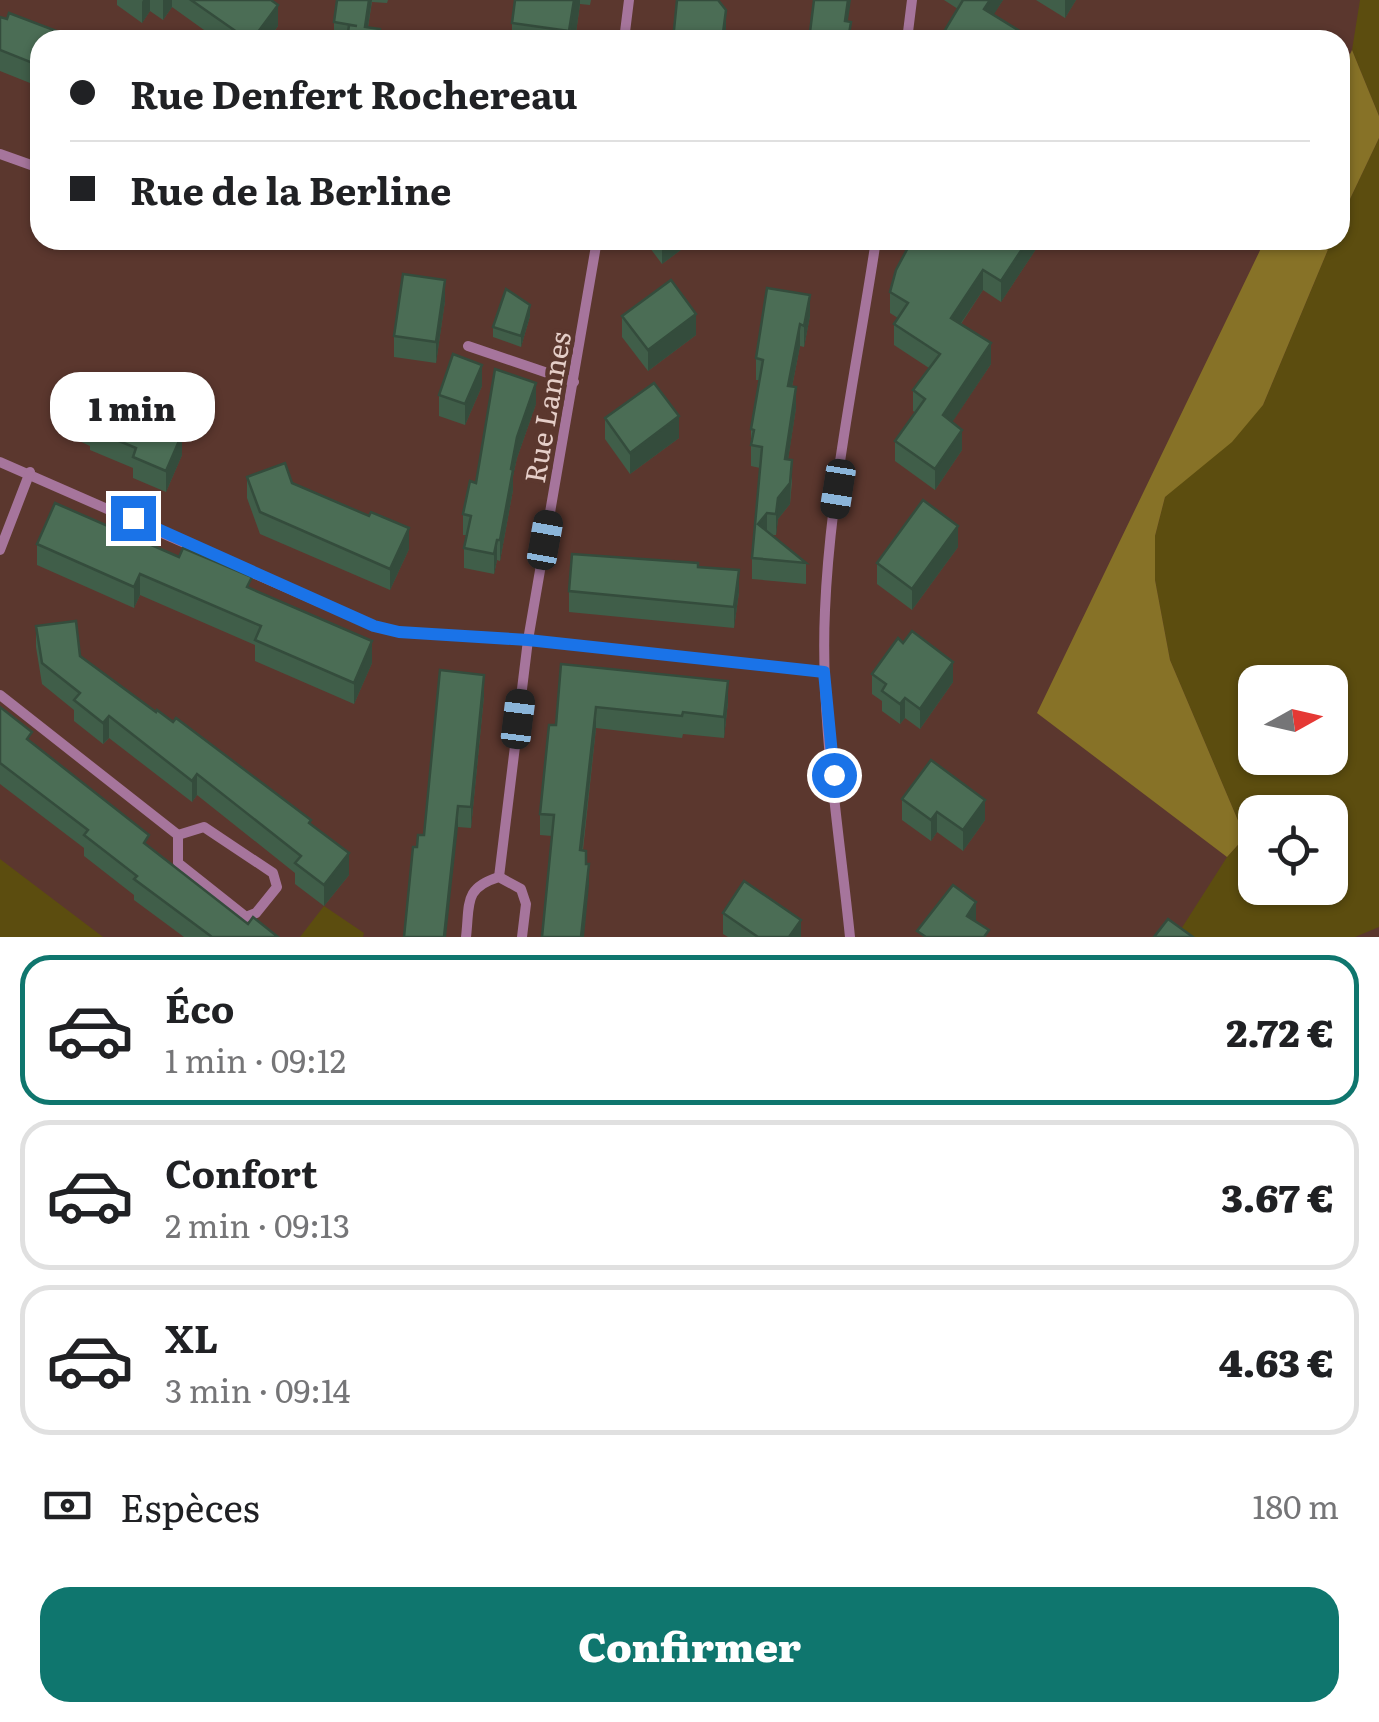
<!DOCTYPE html>
<html lang="fr">
<meta charset="utf-8">
<style>
:root{--surface:#fff;--page:#f6f6f6;--text:#202124;--muted:#757577;--line:#e0e0e0;--accent:#0f766e}
body{margin:0;font-family:Literata,serif;background:var(--page);color:var(--text);height:100vh;display:flex;flex-direction:column;font-size:38px;white-space:nowrap}
*{box-sizing:border-box;margin:0}
p{font-size:32px;color:var(--muted)}
.icon{flex:none;width:55px;height:55px;fill:none;stroke:currentColor;stroke-width:2;stroke-linecap:round;stroke-linejoin:round}
.map{position:relative;height:937px;overflow:hidden}
.drawer{display:flex;flex-direction:column;background:var(--surface);flex:1}
.drawer>*{flex:none}
.banner{position:absolute;left:30px;top:30px;width:1320px;height:220px;border-radius:30px;box-shadow:0 2px 8px #0004;display:grid;align-content:center;height:220px;padding:0 40px;background:var(--surface)}
.needle{width:65px;rotate:82deg}
.tools{position:absolute;left:1238px;top:665px;display:grid;gap:20px}
.tools a{display:grid;place-items:center;width:110px;height:110px;border-radius:20px;background:var(--surface);box-shadow:0 2px 8px #0004;font-size:50px}
.end{position:absolute;width:45px;height:45px;margin:-22px;border:12px solid #1a73e8;background:#fff;box-shadow:0 0 0 5px #fff}
.from{border-radius:50%}
.bubble{position:absolute;height:70px;border-radius:30px;background:var(--surface);box-shadow:0 2px 8px #0004;font-size:32px;font-weight:800;line-height:70px;text-align:center}
.car{position:absolute;width:30px;height:60px;margin:-30px -15px;border-radius:12px;box-shadow:0 0 8px 2px #0007;background:linear-gradient(#222 24%,#8ab4d8 0 40%,#222 0 76%,#8ab4d8 0 86%,#222 0)}
.banner b{display:flex;align-items:center;gap:35px;height:95px;font-size:38px}
.banner b+b{border-top:2px solid var(--line)}
.banner i{width:25px;height:25px;background:var(--text)}
ul{padding:18px 0 0;list-style:none}
li{display:flex;align-items:center;gap:30px;height:150px;margin:0 20px 15px;padding:0 20px;border:5px solid var(--line);border-radius:30px}
li div{flex:1}
li b{display:block;font-size:38px}
li em{font-style:normal;font-weight:800}
li.current{border-color:var(--accent)}
li>.icon{width:90px;height:90px;stroke-width:1.5}
.pay{display:flex;align-items:center;gap:25px;height:110px;padding:0 40px;font-size:38px}
.pay p{margin-inline-start:auto}
.primary-button{display:flex;gap:20px;margin-top:auto;padding:20px 40px}
.primary-button a{flex:1;height:115px;border-radius:30px;background:var(--accent);color:#fff;font-size:40px;font-weight:800;line-height:115px;text-align:center}
.map>svg:first-child{display:block}
.green{fill:#5c4d0f;fill-rule:evenodd}
.forest{fill:#877227}
.lines{fill:none;stroke-linecap:round;stroke-linejoin:round}
.street{stroke:#a6759c;stroke-width:10}
.wall{fill:#405e49}
.shaded-wall{fill:#344c3c}
.building{fill:#4b6d55;stroke:#344c3c;stroke-width:2.5}
.route{stroke:#1a73e8;stroke-width:12}
.labels{text-anchor:middle;dominant-baseline:central;stroke-width:9;stroke-linejoin:round;paint-order:stroke}
.street-label{font-size:28px;fill:#e5cec8;stroke:#5b372e}
</style>
<div class="map">
<svg width="1379" height="937" viewBox="0 0 1379 937">
<rect width="100%" height="100%" fill="#5b372e"/>
<g class="green">
<path d="M1360 0H1379V116L1352 50Z"/>
<path d="M1379 138V927L1355 937H1176L1227 857 1245 837 1170 660 1155 580V536L1165 497 1263 405 1332 240H1340V220ZM1255 682H1330V758H1255ZM1255 812H1330V888H1255Z"/>
<path d="M0 859 103 937H0Z"/>
<path d="M324 906 364 933 363 937H300Z"/>
</g>
<g class="forest">
<path d="M1352 50 1379 116V138L1340 220V75Z"/>
<path d="M1265 240H1332L1263 405 1232 442 1165 497 1155 536V580L1170 660 1245 837 1227 857 1037 713Z"/>
</g>
<g class="lines">
<g class="street">
<path d="M624 40 629 0"/>
<path d="M907 40 912 0"/>
<path d="M0 154 31 165"/>
<path d="M468 346 574 382"/>
<path d="M0 462 374 626 399 632 528 640 824 672"/>
<path d="M0 550 30 472"/>
<path d="M0 695 178 835"/>
<path d="M204 827 273 873 277 887 256 913 246 917 178 863V835Z"/>
<path d="M499 877 528 640 597 240"/>
<path d="M466 937C470 904 463 888 499 877L521 889 526 904 522 937"/>
<path d="M850 937C839 829 820 718 825 610 830 489 858 360 876 240"/>
</g>
</g>
<g class="wall">
<path d="M117 0H271L278 26 268 40H218L172 7 163 20 150 11 142 23 117 5Z"/>
<path d="M337 0H388L387 3 372 2 368 27 380 40H334V22Z"/>
<path d="M515 0H591L590 5 580 4 575 40H512V23Z"/>
<path d="M677 0 726 35 725 40H673Z"/>
<path d="M944 0H1003L993 15 958 9Z"/>
<path d="M1036 0H1076L1065 18Z"/>
<path d="M0 17 59 40H40V87L0 71Z"/>
<path d="M644 240H694L662 264Z"/>
<path d="M776 240H816L814 250 776 245Z"/>
<path d="M1042 240 1001 302 983 290 961 324 991 364 952 422 962 450 935 490 895 461V441L915 412 913 411V390L929 368 894 345V324L898 318 890 313V292Z"/>
<path d="M445 301 436 363 394 357V336Z"/>
<path d="M530 316 521 347 493 337V327Z"/>
<path d="M622 316 696 335 648 371 622 337Z"/>
<path d="M810 316 804 347 800 346 792 387 796 408 788 459 792 481 790 504 778 519 776 535H770L806 563V584L752 579V558L760 468 751 466V429L760 380H756V358Z"/>
<path d="M482 386 465 425 439 416V395Z"/>
<path d="M536 404 517 458 513 476V490L500 561 497 560 494 574 464 568V548L466 535H463V514L476 483Z"/>
<path d="M605 418 679 438 630 474 605 439Z"/>
<path d="M77 419 182 455 166 492 133 478V468L90 450V446L77 440Z"/>
<path d="M247 477 409 549 390 590 260 534 247 498Z"/>
<path d="M37 544 252 589 372 663 354 704 255 661V645L140 595 134 608 37 565Z"/>
<path d="M958 547 912 610 877 584V563Z"/>
<path d="M569 591 739 592 734 628 569 612Z"/>
<path d="M36 626 80 656 311 825 349 875 324 906 295 884V873L197 795 192 802 109 738 103 744 74 721V710L42 684 36 647Z"/>
<path d="M561 664 728 702 724 738 683 734 682 738 596 728 583 850 586 864 589 885 552 836 540 835V814L556 725Z"/>
<path d="M872 674 953 682 920 729 905 718 900 724 882 711V701L872 694Z"/>
<path d="M484 696 471 828 458 827 417 847 424 835Z"/>
<path d="M0 707 32 743 149 847 248 924 278 937H184L134 900V895L84 856V848L0 784Z"/>
<path d="M902 799 985 820 963 851 937 832 931 841 902 820Z"/>
<path d="M723 913 801 937H728L723 934Z"/>
</g>
<g class="shaded-wall">
<path d="M143 0H150V11L142 23V2Z"/>
<path d="M163 0H172V7L163 20Z"/>
<path d="M369 0H372L366 40 365 27Z"/>
<path d="M574 0H580V4L575 40H569Z"/>
<path d="M848 0H851L845 40V21Z"/>
<path d="M990 0H1003L984 30V9Z"/>
<path d="M1065 0H1076L1065 18Z"/>
<path d="M278 5V26L268 40H252Z"/>
<path d="M726 10V35L725 40H723Z"/>
<path d="M665 240H694L662 264V243Z"/>
<path d="M1028 240H1042L1001 302V281Z"/>
<path d="M983 270V290L951 338V318Z"/>
<path d="M445 280V301L436 363V342Z"/>
<path d="M810 295V316L804 347V326Z"/>
<path d="M530 305V316L521 347V336Z"/>
<path d="M696 314V335L648 371V350Z"/>
<path d="M800 324V346L788 407V386Z"/>
<path d="M991 343V364L943 436V415Z"/>
<path d="M482 365V386L465 425V404Z"/>
<path d="M536 383V404L517 458 513 476V490L500 561V540L517 437Z"/>
<path d="M796 387V408L785 480V459Z"/>
<path d="M679 416V438L630 474V453Z"/>
<path d="M962 430V450L935 490V469Z"/>
<path d="M182 434V455L166 492V471Z"/>
<path d="M792 460 790 504 778 519 776 535V514L778 498Z"/>
<path d="M767 513V534L758 524Z"/>
<path d="M958 526V547L912 610V589Z"/>
<path d="M409 528V549L390 590V569Z"/>
<path d="M497 540V560L494 574V554Z"/>
<path d="M739 570V592L734 628V607Z"/>
<path d="M140 574V595L134 608V587Z"/>
<path d="M372 641V663L354 704V683Z"/>
<path d="M953 662V682L920 729V709Z"/>
<path d="M484 675V696L471 828V807Z"/>
<path d="M728 681V702L724 738V717Z"/>
<path d="M905 698V718L900 724V704Z"/>
<path d="M596 707V728L580 871V850Z"/>
<path d="M109 716V738L103 744V723Z"/>
<path d="M197 774V795L192 802V781Z"/>
<path d="M985 800V820L963 851V830Z"/>
<path d="M458 806V827L446 937H444Z"/>
<path d="M937 812V832L931 841V820Z"/>
<path d="M349 853V875L324 906V885Z"/>
<path d="M589 864V885L584 937H581Z"/>
<path d="M976 902V922L967 916Z"/>
<path d="M801 920V937H789Z"/>
</g>
<g class="building">
<path d="M191 0H271L278 5 252 40H232L237 32Z"/>
<path d="M337 0H369L365 27 380 29 379 40H347L349 25 357 26 334 22Z"/>
<path d="M515 0H574L569 31 512 23Z"/>
<path d="M677 0H718L726 10 723 33 707 32 706 40H673Z"/>
<path d="M814 0H848L845 21 851 22 848 40H809Z"/>
<path d="M963 0H990L984 9 1034 40H939Z"/>
<path d="M9 13 59 32 56 40H40V66L0 50V17L7 19Z"/>
<path d="M912 240H1028L1001 281 983 270 951 318 991 343 943 415 962 430 935 469 895 441 925 399 913 390 940 354 894 324 908 303 890 292 896 270Z"/>
<path d="M403 274 445 280 436 342 394 336Z"/>
<path d="M671 280 696 314 648 350 622 316Z"/>
<path d="M767 288 810 295 804 326 800 324 788 386 796 387 785 459 792 460 790 483 778 498 776 514 767 513 758 524 806 563 752 558 762 447 751 445 754 430 751 429 763 360 756 358Z"/>
<path d="M506 289 530 305 521 336 493 327Z"/>
<path d="M453 354 482 365 465 404 439 395Z"/>
<path d="M495 369 536 383 517 437 511 469 513 470 500 540H497L494 554 464 548 471 516 463 514 470 481 476 483Z"/>
<path d="M654 383 679 416 630 453 605 418Z"/>
<path d="M89 391 182 434 166 471 133 457 136 448 90 429 91 425 77 419Z"/>
<path d="M285 463 292 483 369 516 371 512 409 528 390 569 260 512 247 477Z"/>
<path d="M923 500 958 526 912 589 877 563Z"/>
<path d="M55 503 179 557 183 548 252 577 247 587 372 641 354 683 255 640 261 626 140 574 134 587 37 544Z"/>
<path d="M572 554 698 563V567L739 570 734 607 569 591Z"/>
<path d="M76 621 80 656 156 712 157 710 173 722 176 718 311 820 309 823 349 853 324 885 295 863 301 856 197 774 192 781 109 716 103 723 74 700 80 693 42 663 36 626Z"/>
<path d="M912 631 953 662 920 709 905 698 900 704 882 691 886 684 872 674 898 638 903 643Z"/>
<path d="M561 664 728 681 724 717 683 712 682 716 596 707 580 850 586 851V864H589L581 937H542L554 815 540 814 549 725H556Z"/>
<path d="M440 670 484 675 471 807 458 806 444 937H404L413 847H417L418 835H424Z"/>
<path d="M0 707 32 732 27 739 149 835 144 843 248 924 253 917 278 937H212L134 879 137 876 84 835 88 830 0 763Z"/>
<path d="M931 760 985 800 963 830 937 812 931 820 902 799Z"/>
<path d="M744 881 801 920 789 937H758L723 913Z"/>
<path d="M953 885 976 902 967 916 989 930 984 937H926L917 931Z"/>
<path d="M1168 919 1193 937H1154Z"/>
</g>
<g class="lines">
<path class="route" d="M133 518 374 626 399 632 528 640 824 672 834 775"/>
</g>
<g class="labels">
<g class="street-label">
<text transform="translate(546 407) rotate(-80)">Rue Lannes</text>
</g>
</g>
</svg>
<div class="tools">
<a><svg class="needle" viewBox="-14 -14 28 28"><path d="M0-13l5 13h-10z" fill="#e53935"/><path d="M0 13l5-13h-10z" fill="#757577"/></svg></a>
<a><svg class="icon" aria-label="locate" viewBox="0 0 24 24"><circle cx="12" cy="12" r="6"/><path d="M12 2v4M12 18v4M2 12h4M18 12h4"/></svg></a>
</div>
<i class="end from" style="left:834px;top:775px"></i>
<i class="end" style="left:133px;top:518px"></i>
<div class="bubble" style="left:50px;top:372px;width:165px">1 min</div>
<i class="car" style="left:838px;top:489px;rotate:189deg"></i>
<i class="car" style="left:545px;top:540px;rotate:10deg"></i>
<i class="car" style="left:518px;top:719px;rotate:7deg"></i>
<div class="banner">
<b><i class="from"></i>Rue Denfert Rochereau</b>
<b><i></i>Rue de la Berline</b>
</div>
</div>
<section class="drawer">
<ul>
<li class="current"><svg class="icon" aria-label="car" viewBox="0 0 24 24"><path d="M5 17H2v-5l4-1 3-4h7l3 4 3 1v5h-3M9 17h6M6 11h13"/><circle cx="7" cy="17" r="2"/><circle cx="17" cy="17" r="2"/></svg><div><b>Éco</b><p>1 min · 09:12</p></div><em>2.72 €</em></li>
<li><svg class="icon" aria-label="car" viewBox="0 0 24 24"><path d="M5 17H2v-5l4-1 3-4h7l3 4 3 1v5h-3M9 17h6M6 11h13"/><circle cx="7" cy="17" r="2"/><circle cx="17" cy="17" r="2"/></svg><div><b>Confort</b><p>2 min · 09:13</p></div><em>3.67 €</em></li>
<li><svg class="icon" aria-label="car" viewBox="0 0 24 24"><path d="M5 17H2v-5l4-1 3-4h7l3 4 3 1v5h-3M9 17h6M6 11h13"/><circle cx="7" cy="17" r="2"/><circle cx="17" cy="17" r="2"/></svg><div><b>XL</b><p>3 min · 09:14</p></div><em>4.63 €</em></li>
</ul>
<div class="pay"><svg class="icon" aria-label="cash" viewBox="0 0 24 24"><path d="M3 7h18v10H3z"/><circle cx="12" cy="12" r="2"/></svg>Espèces<p>180 m</p></div>
<div class="primary-button"><a>Confirmer</a></div>
</section>
